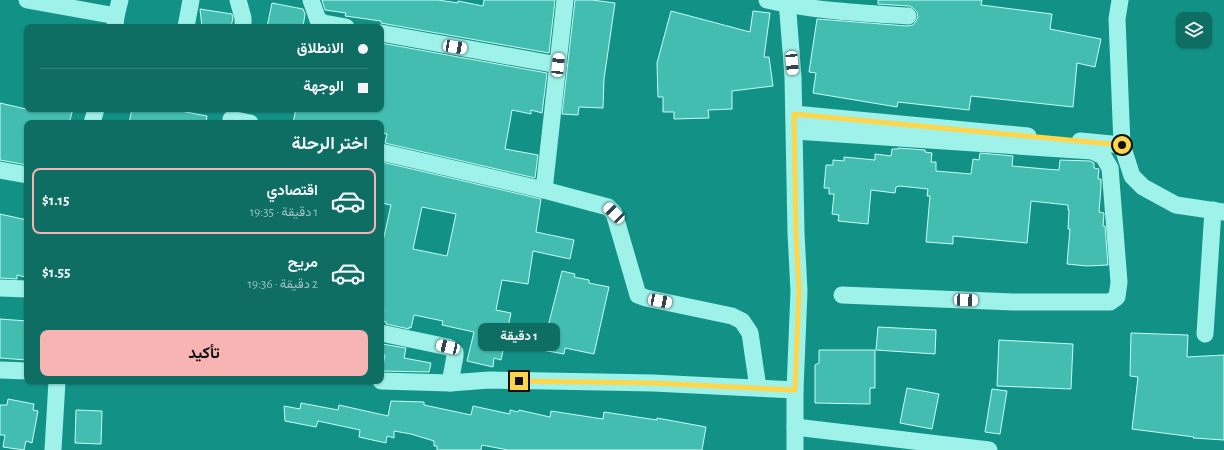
<!DOCTYPE html>
<html lang="ar">
<meta charset="utf-8">
<style>
:root{--surface:#0e6e64;--page:#1c766d;--text:#f1f3f6;--muted:#9bc0bf;--line:#2e8178;--accent:#f7b4b2}
body{margin:0;font-family:"Alegreya Sans",Vazirmatn,sans-serif;background:var(--page);color:var(--text);direction:rtl;height:100vh;display:flex;flex-direction:column;font-size:15px;white-space:nowrap}
*{box-sizing:border-box;margin:0}
p{font-size:13px;color:var(--muted)}
.icon{flex:none;width:22px;height:22px;fill:none;stroke:currentColor;stroke-width:2;stroke-linecap:round;stroke-linejoin:round}
.map{position:relative;flex:1;overflow:hidden;direction:ltr}
.panel{position:absolute;left:24px;top:120px;width:360px;height:264px;display:flex;flex-direction:column;background:var(--surface);border-radius:8px;box-shadow:0 1px 3px #0004;direction:rtl}
.panel>*{flex:none}
.guide{position:absolute;left:24px;top:24px;width:360px;height:88px;border-radius:8px;box-shadow:0 1px 3px #0004;direction:rtl;display:grid;align-content:center;height:88px;padding:0 16px;background:var(--surface)}
.fabs{position:absolute;left:1176px;top:12px;display:grid;gap:8px}
.fabs a{display:grid;place-items:center;width:36px;height:36px;border-radius:8px;background:var(--surface);box-shadow:0 1px 3px #0004;font-size:20px}
.end{position:absolute;width:18px;height:18px;margin:-9px;border:5px solid #ffd54a;background:#111;box-shadow:0 0 0 2px #111}
.from{border-radius:50%}
.bubble{position:absolute;height:28px;border-radius:8px;background:var(--surface);box-shadow:0 1px 3px #0004;font-size:13px;font-weight:700;line-height:28px;text-align:center;direction:rtl}
.car{position:absolute;width:12px;height:24px;margin:-12px -6px;border-radius:5px;box-shadow:0 0 3px 1px #0007;background:linear-gradient(#fff 24%,#345 0 40%,#fff 0 76%,#345 0 86%,#fff 0)}
.guide b{display:flex;align-items:center;gap:14px;height:38px;font-size:15px}
.guide b+b{border-top:1px solid var(--line)}
.guide i{width:10px;height:10px;background:var(--text)}
ul{padding:0;list-style:none}
li{display:flex;align-items:center;gap:12px;height:66px;margin:0 8px 6px;padding:0 8px;border:2px solid transparent;border-radius:8px}
li div{flex:1}
li b{display:block;font-size:15px}
li em{font-style:normal;font-weight:700}
li.selected{border-color:var(--accent)}
li>.icon{width:36px;height:36px;stroke-width:1.5}
h2{padding:0 16px;font-size:18px;line-height:48px}
.action{display:flex;gap:8px;margin-top:auto;padding:8px 16px}
.action a{flex:1;height:46px;border-radius:8px;background:var(--accent);color:#111;font-size:16px;font-weight:700;line-height:46px;text-align:center}
.map>svg:first-child{display:block}
.building{fill:#44bdb1;stroke:#c6fdf7;fill-rule:evenodd}
.lines{fill:none;stroke-linecap:round;stroke-linejoin:round}
.minor{stroke:#9ff2e9;stroke-width:17}
.route{stroke:#ffd54a;stroke-width:5}
</style>
<div class="map">
<svg width="1224" height="450" viewBox="0 0 1224 450">
<rect width="100%" height="100%" fill="#129286"/>
<g class="building">
<path d="M322 0H438L458 3V1L483 6 484 0H555L549 53 381 23V21L345 16 346 13 325 10Z"/>
<path d="M575 0H592L615 3 604 79 603 108 579 107 578 115 562 114Z"/>
<path d="M878 0H982L981 5 1052 14 1050 29 1101 39 1095 67 1077 63 1073 107 971 96 969 110 898 102 897 107 813 93 816 73 809 72 817 19 907 26 913 25 916 21 918 17 917 12 913 8 909 6 878 4Z"/>
<path d="M272 3 303 9 305 14 303 27H267Z"/>
<path d="M200 9 232 14 233 18 231 27H202Z"/>
<path d="M671 11 750 32 753 11 770 13 764 57H769L773 86 732 91V109L708 110 709 118 674 119V112H663V97H658L657 63Z"/>
<path d="M381 43 547 73 542 113 531 110V114L512 110 505 149 538 155 535 178 385 143 387 134 381 133V123H293L296 109H381Z"/>
<path d="M0 103 26 109H73L69 123H27V165L0 160Z"/>
<path d="M132 109H170L207 116 206 123H129Z"/>
<path d="M898 148 925 150V152L932 153 931 162H936V171L971 174 973 159 979 160 980 153 1013 156 1012 166 1045 169 1059 170 1060 160 1090 161 1094 163V168L1099 169 1098 179H1101V187L1099 212 1104 213 1103 226H1105L1108 265 1087 266 1067 264 1070 229H1068L1069 210H1068V205L1031 201 1027 243 953 236V244L926 242 930 196H927L928 189 900 186 896 187 895 193 871 190 868 224 838 221 839 215 832 214 834 194H829V188H824L826 165H833V160L844 161V157L875 160V154L891 156 892 149H898Z"/>
<path d="M382 162 541 199 536 232 574 240 570 259 533 251 528 284 502 280 496 310 511 313 501 360 494 358 493 367 467 361 474 332 442 325 443 321 414 315 411 328 409 327V329L386 324V322L381 321 384 311H381V250L391 205 381 203ZM422 207 456 214 447 256 413 249Z"/>
<path d="M0 214 27 220V269L25 277 17 275V279L0 278Z"/>
<path d="M562 271 575 274 574 277 589 280V283L609 287 594 354 565 348 564 354 542 350Z"/>
<path d="M0 319 27 321V360L0 358Z"/>
<path d="M878 327 936 330 935 354 876 350Z"/>
<path d="M1131 333 1188 335 1187 357 1224 355V440L1193 438 1194 437 1132 429 1138 377 1130 376Z"/>
<path d="M999 340 1073 344 1071 389 997 386Z"/>
<path d="M382 344 406 348 404 358 431 363 429 372 382 371 385 355 381 354Z"/>
<path d="M819 350H875V388H870V404L815 403V365L819 363Z"/>
<path d="M907 388 939 394 932 429 900 423Z"/>
<path d="M992 389 1007 391 1000 434 985 432Z"/>
<path d="M8 399 34 404 33 410 38 411 32 443 26 441 24 450 3 447 5 435H0V405H7Z"/>
<path d="M391 401 424 402V405L471 415 473 406 510 414V410L518 412 519 410 550 417 551 411 603 419 604 412 657 420V418L706 427 702 450H508L482 445 481 450H437V446H434V441L411 434 394 431V438L387 436 386 443 359 437 360 430 318 421 316 427 285 421 284 406 300 409 301 403 338 410 339 405 388 416Z"/>
<path d="M76 410 102 411 101 444 75 443Z"/>
</g>
<g class="lines">
<g class="minor">
<path d="M27 0 116 16"/>
<path d="M238 0 243 18V27"/>
<path d="M311 0 318 20 324 23 346 27"/>
<path d="M767 0C814 11 861 13 908 16"/>
<path d="M787 0 793 77 796 233 799 291 795 390V450"/>
<path d="M1120 0 1117 19 1122 145 1132 176 1143 187 1176 205 1224 212"/>
<path d="M115 27 116 16 120 0"/>
<path d="M186 27 191 0"/>
<path d="M381 33 558 65"/>
<path d="M794 114 1028 136"/>
<path d="M231 119 250 123"/>
<path d="M92 123 96 109"/>
<path d="M795 131 1092 151 1103 156 1110 168 1119 282 1117 297 1110 302H1013L842 295"/>
<path d="M1080 141 1122 145"/>
<path d="M381 152 544 190 565 0"/>
<path d="M0 170 27 175"/>
<path d="M544 190 608 207 614 213 638 295 646 298 732 316 742 321 750 333 758 388"/>
<path d="M0 288 27 289"/>
<path d="M381 333 448 347 452 349 455 352V356L450 383"/>
<path d="M1205 334 1213 210"/>
<path d="M0 370 27 371"/>
<path d="M381 381 450 383 489 380 653 383 795 390"/>
<path d="M795 427 989 450"/>
<path d="M53 450 57 381"/>
</g>
</g>
<g class="lines">
<path class="route" d="M519 381 653 383 795 390 799 291 796 233 794 114 1122 145"/>
</g>
</svg>
<div class="fabs">
<a><svg class="icon" aria-label="layers" viewBox="0 0 24 24"><path d="M12 4l9 5-9 5-9-5zM3 14l9 5 9-5"/></svg></a>
</div>
<i class="end from" style="left:1122px;top:145px"></i>
<i class="end" style="left:519px;top:381px"></i>
<div class="bubble" style="left:478px;top:323px;width:82px">1 دقيقة</div>
<i class="car" style="left:455px;top:47px;rotate:100deg"></i>
<i class="car" style="left:792px;top:63px;rotate:175deg"></i>
<i class="car" style="left:558px;top:65px;rotate:6deg"></i>
<i class="car" style="left:614px;top:213px;rotate:314deg"></i>
<i class="car" style="left:966px;top:300px;rotate:92deg"></i>
<i class="car" style="left:660px;top:301px;rotate:101deg"></i>
<i class="car" style="left:448px;top:347px;rotate:283deg"></i>
<div class="guide">
<b><i class="from"></i>الانطلاق</b>
<b><i></i>الوجهة</b>
</div>
<section class="panel">
<h2>اختر الرحلة</h2>
<ul>
<li class="selected"><svg class="icon" aria-label="car" viewBox="0 0 24 24"><path d="M5 17H2v-5l4-1 3-4h7l3 4 3 1v5h-3M9 17h6M6 11h13"/><circle cx="7" cy="17" r="2"/><circle cx="17" cy="17" r="2"/></svg><div><b>اقتصادي</b><p>1 دقيقة · 19:35</p></div><em>$1.15</em></li>
<li><svg class="icon" aria-label="car" viewBox="0 0 24 24"><path d="M5 17H2v-5l4-1 3-4h7l3 4 3 1v5h-3M9 17h6M6 11h13"/><circle cx="7" cy="17" r="2"/><circle cx="17" cy="17" r="2"/></svg><div><b>مريح</b><p>2 دقيقة · 19:36</p></div><em>$1.55</em></li>
</ul>
<div class="action"><a>تأكيد</a></div>
</section>
</div>
